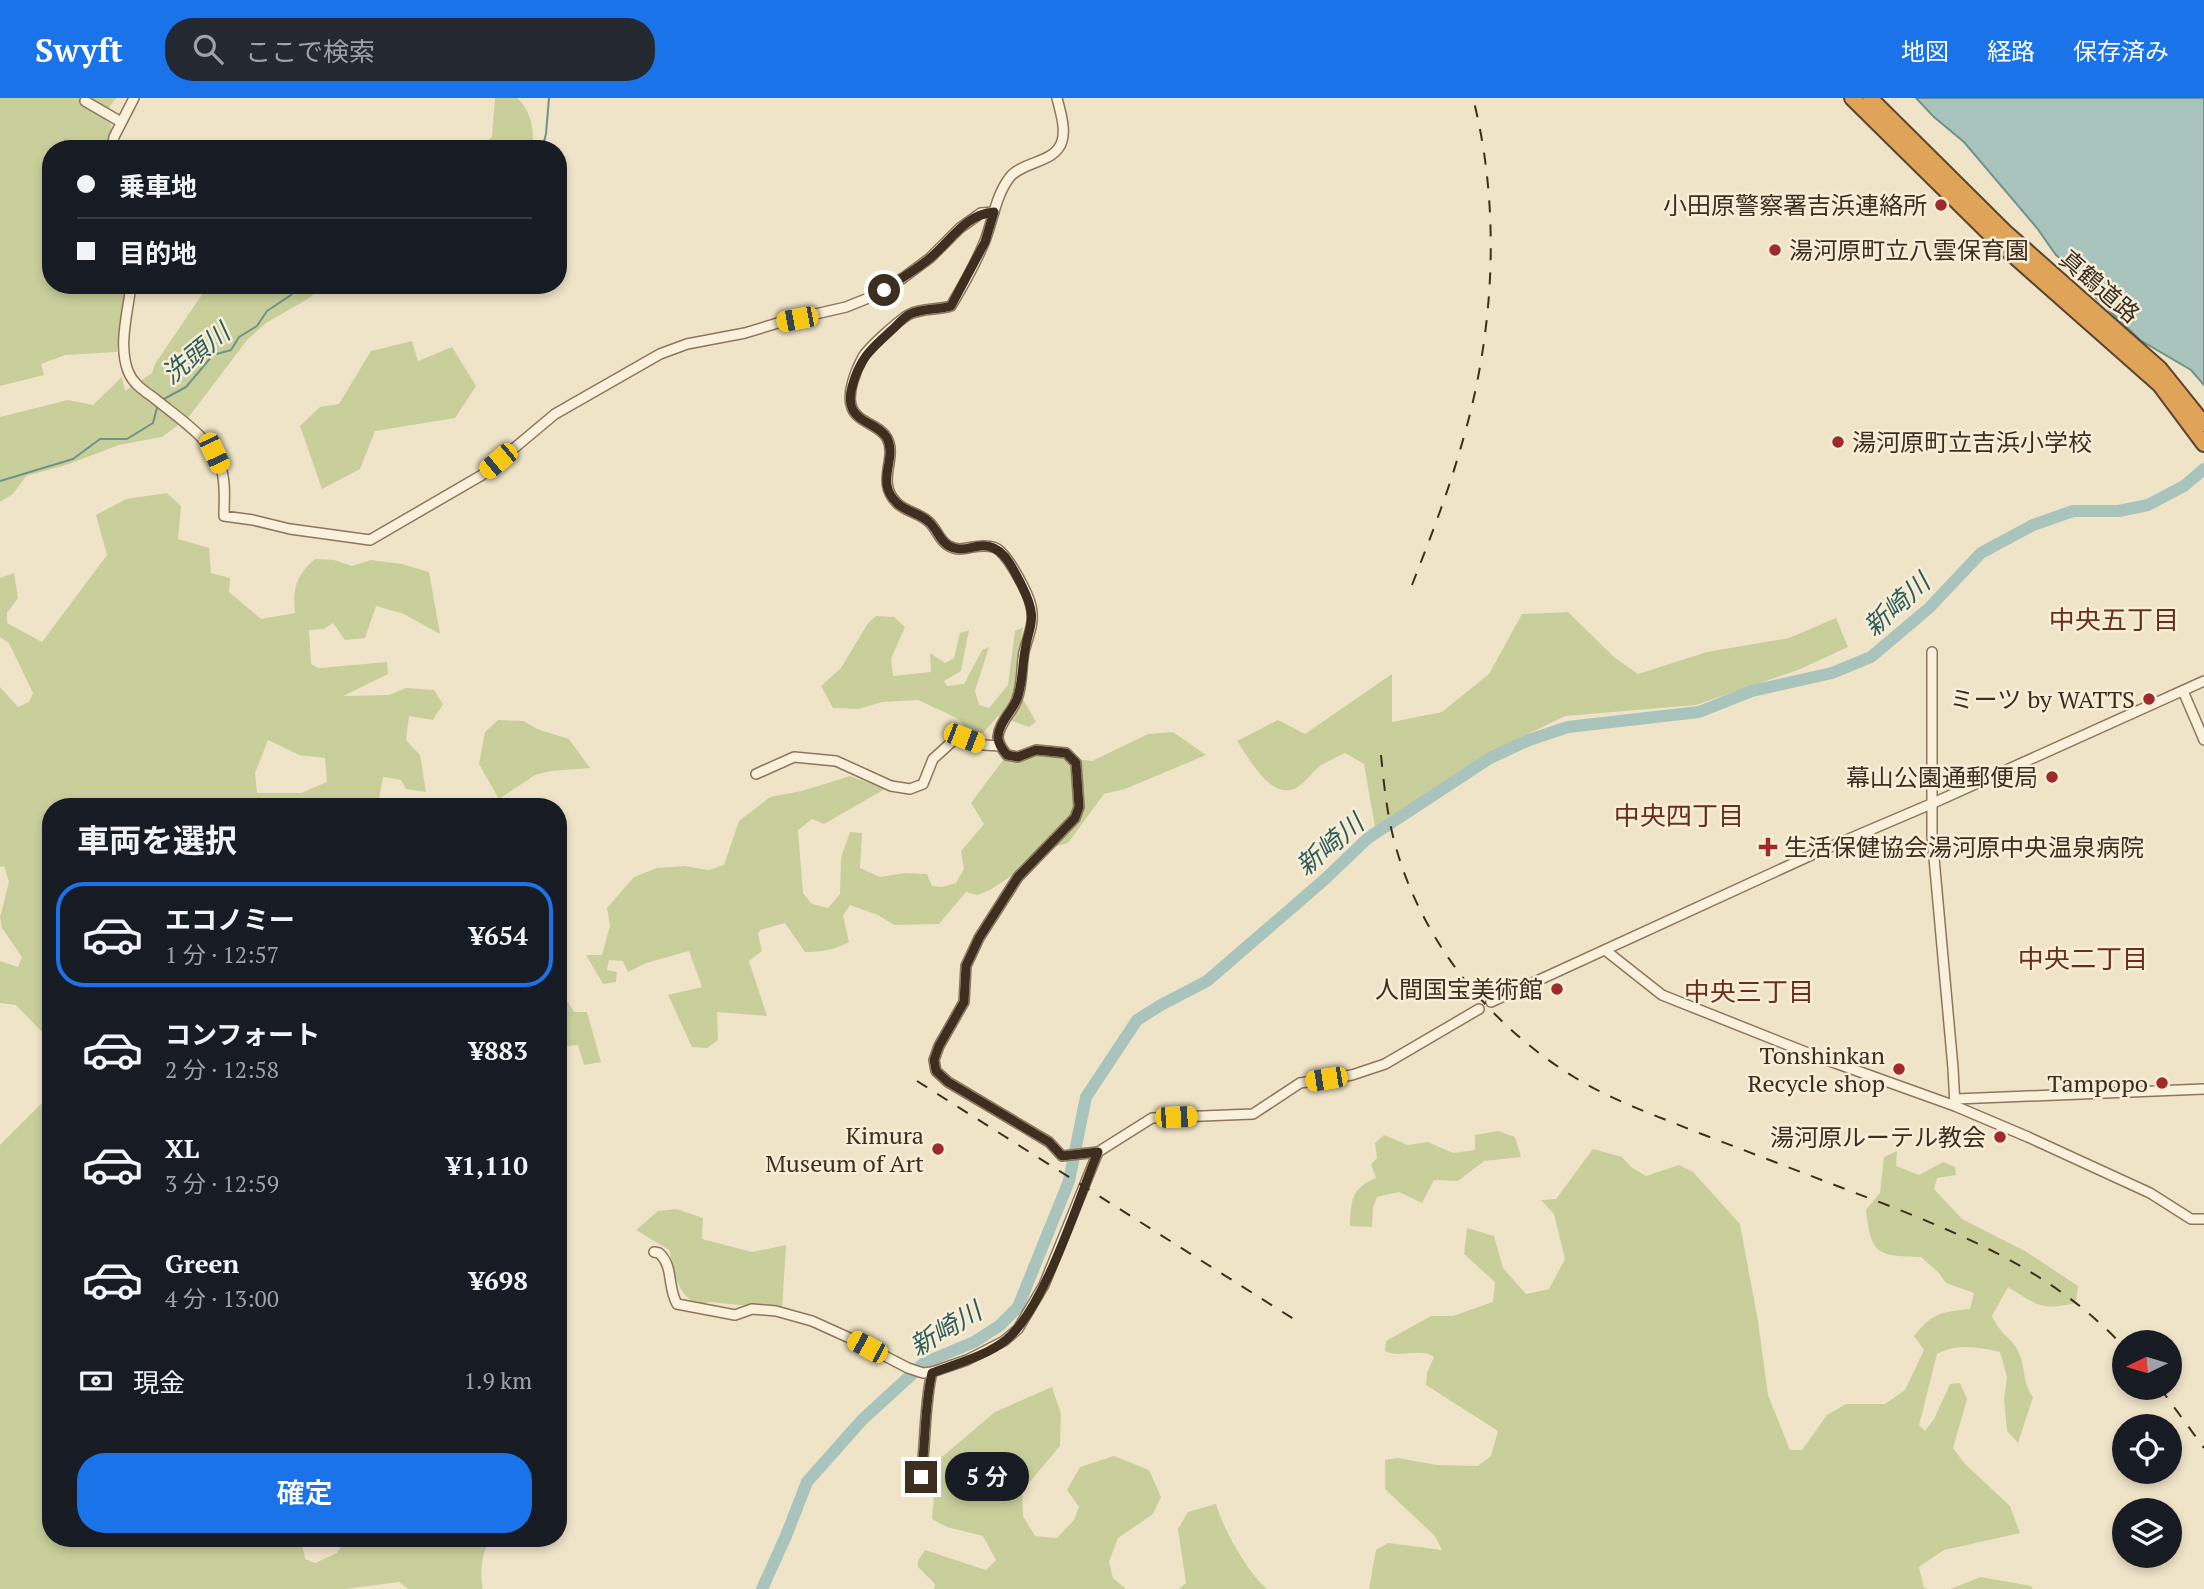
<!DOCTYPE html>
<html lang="ja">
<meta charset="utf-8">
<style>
:root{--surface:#171b24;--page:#242831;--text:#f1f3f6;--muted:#9ea1a6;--line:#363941;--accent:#1a73e8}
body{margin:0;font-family:"PT Serif","Noto Sans JP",serif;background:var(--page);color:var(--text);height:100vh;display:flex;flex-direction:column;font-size:26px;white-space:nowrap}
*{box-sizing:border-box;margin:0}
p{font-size:23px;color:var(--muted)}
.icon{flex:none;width:38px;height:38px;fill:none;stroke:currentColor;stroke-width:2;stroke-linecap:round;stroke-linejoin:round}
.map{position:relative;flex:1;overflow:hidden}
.panel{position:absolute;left:42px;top:700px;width:525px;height:749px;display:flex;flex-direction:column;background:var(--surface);border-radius:28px;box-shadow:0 4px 10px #0003}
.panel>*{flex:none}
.top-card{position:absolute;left:42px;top:42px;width:525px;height:154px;border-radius:28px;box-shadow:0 4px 10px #0003;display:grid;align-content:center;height:154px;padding:0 35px;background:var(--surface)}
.needle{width:46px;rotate:265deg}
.tools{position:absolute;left:2112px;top:1232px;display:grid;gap:14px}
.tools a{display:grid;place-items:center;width:70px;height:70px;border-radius:50%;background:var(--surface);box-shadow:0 4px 10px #0003;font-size:35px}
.end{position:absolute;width:32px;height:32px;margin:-16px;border:9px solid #3d2e20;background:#fff;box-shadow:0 0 0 4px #fff}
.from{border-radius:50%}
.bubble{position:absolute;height:49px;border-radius:24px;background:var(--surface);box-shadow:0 4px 10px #0003;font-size:23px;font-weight:600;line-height:49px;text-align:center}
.car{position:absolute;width:21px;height:42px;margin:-21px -10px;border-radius:9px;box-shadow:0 0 5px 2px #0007;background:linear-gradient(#f5c518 24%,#345 0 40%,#f5c518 0 76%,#345 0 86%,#f5c518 0)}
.top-card b{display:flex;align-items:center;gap:24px;height:66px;font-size:26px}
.top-card b+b{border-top:2px solid var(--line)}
.top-card i{width:18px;height:18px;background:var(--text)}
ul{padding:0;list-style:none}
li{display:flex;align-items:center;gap:21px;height:105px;margin:0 14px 10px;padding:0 21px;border:4px solid transparent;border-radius:28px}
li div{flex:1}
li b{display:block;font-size:26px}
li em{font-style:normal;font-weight:600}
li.current{border-color:var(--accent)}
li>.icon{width:63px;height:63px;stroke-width:1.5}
h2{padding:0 35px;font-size:32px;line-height:84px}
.pay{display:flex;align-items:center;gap:18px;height:77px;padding:0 35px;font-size:26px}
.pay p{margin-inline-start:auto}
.action{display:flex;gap:14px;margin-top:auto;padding:14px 35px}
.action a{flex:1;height:80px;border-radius:28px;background:var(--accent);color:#fff;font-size:28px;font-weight:600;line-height:80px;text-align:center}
header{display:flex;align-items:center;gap:42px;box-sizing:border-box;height:98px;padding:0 35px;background:var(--accent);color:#fff}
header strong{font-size:33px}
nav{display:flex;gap:38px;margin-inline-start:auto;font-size:24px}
.search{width:490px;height:63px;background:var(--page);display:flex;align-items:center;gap:18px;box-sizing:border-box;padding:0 24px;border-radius:28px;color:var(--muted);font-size:26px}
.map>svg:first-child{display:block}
.green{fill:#c9cf9b;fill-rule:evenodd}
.water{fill:#a9c4bc;stroke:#6f938a;stroke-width:2}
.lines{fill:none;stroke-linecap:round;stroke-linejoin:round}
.stream{stroke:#6f938a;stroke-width:2}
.river{stroke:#a9c4bc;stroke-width:12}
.minor-casing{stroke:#8d765c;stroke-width:12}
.highway-casing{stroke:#5b4430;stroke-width:18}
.minor{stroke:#faf1dc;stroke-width:9}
.highway{stroke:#e0a458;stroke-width:14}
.rail{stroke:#3d2e20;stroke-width:2;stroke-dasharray:12 12;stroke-linecap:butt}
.route{stroke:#3d2e20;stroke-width:9}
.poi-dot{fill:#9e2a2b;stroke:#f7eed8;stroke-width:2.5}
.labels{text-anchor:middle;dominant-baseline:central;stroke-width:5;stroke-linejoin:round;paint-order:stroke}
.poi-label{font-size:24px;fill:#3d2e20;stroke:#f7eed8;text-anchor:end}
.street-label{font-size:24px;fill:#3d2e20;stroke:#f7eed8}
.water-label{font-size:26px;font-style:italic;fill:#2f5d5a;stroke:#f7eed8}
.neighbourhood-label{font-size:26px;fill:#6b2e1e;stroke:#f7eed8}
</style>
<header>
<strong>Swyft</strong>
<div class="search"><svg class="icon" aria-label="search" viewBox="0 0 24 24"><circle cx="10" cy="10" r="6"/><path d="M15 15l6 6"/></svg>ここで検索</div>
<nav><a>地図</a><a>経路</a><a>保存済み</a></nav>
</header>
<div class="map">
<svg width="2204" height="1491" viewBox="0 0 2204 1491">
<rect width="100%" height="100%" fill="#f0e4c8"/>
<g class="green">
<path d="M0 0H116L102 19 111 26 112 32 107 51H51V187H125L117 254 65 257 41 266 44 277 0 288Z"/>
<path d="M495 0H517C531 12 535 33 532 51H476L492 39Z"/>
<path d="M253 187H317L315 195 306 202 266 225 247 242 188 320 162 339 119 347 66 367 26 378 13 396 0 404V319L68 302 93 307 122 279 125 293 152 275 155 266 207 189 240 193Z"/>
<path d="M412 243 418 263 452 249 476 288 455 320 375 333 360 371 322 391 300 328 320 309 339 306 371 253Z"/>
<path d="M167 395 181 408 178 441 209 450 211 475 230 480 229 494 261 521 295 515C292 492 297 475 315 461L334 462 352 468 371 462 402 466 429 474 440 536 404 516 376 508 365 540 345 542 333 525 324 531 309 532 311 566 319 570 387 564 388 576 343 598 389 597 406 590 434 592 443 606 433 622 409 618 406 642 420 657 426 694 406 691 401 682 383 679 379 700 394 709H110L105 706 104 709H51V936H44L16 907 0 905V863L18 869 22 859 2 830 0 819 9 784 4 768 0 769V589L18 609 29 604 33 595 9 545 0 539V480L14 475 18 500 7 515V525L42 544 107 457 96 417 126 401ZM268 642 299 657 325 660 327 684 301 695H257L255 675Z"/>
<path d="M1568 514 1614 559 1638 576 1707 554 1789 540 1836 520 1848 549 1798 572 1696 607 1565 618 1493 653 1375 729 1364 666 1345 655C1337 659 1328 663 1320 668 1312 674 1305 685 1296 690 1271 703 1248 659 1237 643L1278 622 1305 636 1392 576V624L1442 614 1489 576 1522 516Z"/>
<path d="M876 518 894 519 905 529 891 561 893 578 931 574 930 555 945 565 954 560 960 535 969 532 961 573 944 583 947 588 964 586 982 552 989 549 975 593 979 607 989 610 1008 587 1015 533 1023 529 1015 587 1036 624 1029 629 998 618 983 635 970 634 957 620 918 602 882 604 858 611 833 610 821 588 841 570 868 525Z"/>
<path d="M498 622 524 623 537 631 569 641 590 670 551 673 535 677 499 701 479 666 485 634Z"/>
<path d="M1173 634 1206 657 1125 691 1104 696 1068 745 1039 753 1014 776 990 792 978 797 966 794 939 826 894 827 878 817 850 807 843 818 849 844C834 852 822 854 805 854L785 825 760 832 758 836 762 853 749 863 767 918 717 914 718 942 707 950 692 949 668 897 702 889 689 853 646 865 628 874 623 863 609 862 607 872 617 874 616 884 603 886 586 857H602L610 828 607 810 634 779 657 770 684 768 709 772 724 767 739 723 770 699 802 693 850 678 885 691 824 726 812 721 798 732 803 795 812 806 828 810 840 796 841 760 850 734 862 735 860 770 880 779 905 775 927 776 932 788 942 789 956 785 964 771 961 753 984 726 971 705 1003 662 1001 656 1023 655 1092 663 1148 636Z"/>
<path d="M558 902 568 904 574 914H587L601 964 584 967 578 947 558 949Z"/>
<path d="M51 996V1440H301L305 1461 315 1465 337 1455 347 1440H492C482 1449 479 1478 483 1491H408L399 1484 346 1491H0V1047Z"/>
<path d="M1498 1033 1515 1039 1521 1059 1484 1063 1458 1083 1434 1082 1422 1105 1399 1094 1377 1099 1373 1110 1372 1129 1350 1128C1351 1103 1351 1090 1376 1080L1371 1066 1377 1060 1375 1045 1384 1037 1408 1047 1428 1044 1453 1055 1475 1052V1037Z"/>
<path d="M1593 1051 1622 1059 1631 1069 1646 1078 1679 1067 1693 1074 1740 1126 1758 1223 1768 1297 1790 1352H1802L1827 1317 1846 1306H1885L1905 1292 1924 1252 1914 1238C1933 1215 1940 1214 1970 1211L1974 1195 1946 1185 1939 1175 1921 1159C1876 1158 1871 1156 1866 1112L1880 1095 1884 1059 1897 1053 1896 1068 1919 1077 1943 1064 1955 1069 1956 1077 1937 1080 1934 1091 1962 1121 2025 1153 2078 1188 2076 1205C2040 1213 2037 1207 2008 1189L1992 1218C1998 1234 2012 1240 2018 1253 2026 1269 2022 1285 2033 1299L2018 1345 2007 1333 2004 1301 2007 1279 2000 1254C1978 1249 1957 1245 1937 1256L1919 1327 1925 1333 1934 1321 1950 1286 1960 1285 1967 1301 1953 1350 1965 1366 2010 1408 2020 1435 1944 1452 1919 1469 1924 1490 1929 1491H1369L1376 1452 1388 1445 1442 1452 1435 1438 1385 1391V1362L1398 1360 1437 1367 1478 1368 1491 1358 1498 1333 1426 1287 1427 1275 1434 1259C1420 1249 1400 1261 1385 1253L1386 1243 1431 1218H1453L1493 1204 1495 1184 1464 1156 1467 1130 1494 1138 1503 1170 1526 1196 1549 1191 1565 1161 1554 1116 1541 1102 1556 1101Z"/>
<path d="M676 1111 703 1120 702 1141 752 1154 786 1147 782 1211 710 1204 698 1207C676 1196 675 1174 669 1152L636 1132 658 1113Z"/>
<path d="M1052 1289 1061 1316 1060 1348 1022 1393 1023 1418 1035 1438 1057 1440 1074 1422 1079 1409 1067 1392 1080 1369 1114 1358 1149 1372 1161 1399 1153 1416 1118 1440 1109 1464 1113 1480 1126 1491H934L935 1486 918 1469V1463L925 1452 986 1472 996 1462 983 1438 947 1429 932 1421 937 1363 995 1314Z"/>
<path d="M1216 1406C1223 1431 1248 1475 1267 1491H1179L1186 1485 1178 1431 1188 1414Z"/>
<path d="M1981 1479 2031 1488 2033 1491H1950Z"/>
</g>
<path class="water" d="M1916 0H2204V287L2191 272 2140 242 2089 193 2077 174 2056 157 2037 130 1964 44 1934 19Z"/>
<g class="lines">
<g class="stream">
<path d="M542 51 546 36 549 0"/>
<path d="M162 302 186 289 213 257 231 252 239 239 257 228 267 213 291 197 296 187"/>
<path d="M0 383 73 361 100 341H127L153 325 158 306"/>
</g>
<path class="river" d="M762 1491 786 1438 807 1384 862 1322 924 1265 974 1244 999 1228 1018 1209 1069 1083 1086 999 1137 922 1161 907 1207 883 1324 782 1368 740 1490 660 1529 642 1568 629 1699 614 1752 593 1832 575 1871 559 1929 510 1981 455 2033 427 2073 413H2119L2148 407 2184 388 2204 371"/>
<g class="minor-casing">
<g id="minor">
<path d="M1057 0C1060 13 1066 30 1062 43 1056 65 1023 63 1010 79 995 98 993 124 984 145 975 167 963 188 951 208 938 212 922 210 910 216 900 221 868 250 863 259 856 272 846 296 852 310 858 325 879 326 887 340 898 361 875 383 897 405 906 414 920 415 929 424 937 431 939 443 949 448 961 455 972 447 985 448 990 448 996 449 1000 453 1010 462 1028 494 1031 508 1035 525 1028 538 1024 554 1021 569 1023 586 1017 601 1013 614 999 624 998 639 998 646 1003 652 1007 657L1018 659 1036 652 1066 655 1076 665 1079 709 1075 720 1018 779 979 840 966 868 964 904 939 948 934 962 936 973 948 984 1049 1044 1062 1058 1098 1054"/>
<path d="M85 3 121 24"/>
<path d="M112 51 114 39 134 0"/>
<path d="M131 187C128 214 118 247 128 273 133 286 143 292 154 300 177 319 211 340 221 370 226 385 224 402 224 418L253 422 290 431 370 442 482 377 555 316 660 256 687 246 745 235 781 224 846 209 871 199 903 180 930 160 960 130 981 115 994 114"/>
<path d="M1932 554V738L1953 970 1955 1008"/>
<path d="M2183 593 2204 642"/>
<path d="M756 676 794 659 836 663 891 688 910 691 923 686 933 661 955 641 964 640 984 647 1000 648"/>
<path d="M1605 852 1662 897 1813 957 1955 1008 2028 1039 2150 1095 2191 1121H2204"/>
<path d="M1491 904 1816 755 1931 706 2204 583"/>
<path d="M1956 1001 2204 991"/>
<path d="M654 1154 659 1155C674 1168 667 1189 677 1206L735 1217 752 1211 776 1213 812 1223 854 1242 908 1270 923 1275 932 1274 967 1262 1004 1243 1018 1231 1044 1187 1098 1054 1152 1020 1253 1016 1300 985 1352 977 1385 966 1479 911"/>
<path d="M921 1379C926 1345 924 1308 932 1274"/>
</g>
</g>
<g class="highway-casing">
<g id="highway">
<path d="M1852 0 1997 143 2160 287 2204 346"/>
<path d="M1870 0 2005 134 2160 271 2204 326"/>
</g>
</g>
<use href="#minor" class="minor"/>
<use href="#highway" class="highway"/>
<g class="rail">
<path d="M1412 487C1429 443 1447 398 1460 352 1494 241 1502 114 1473 0"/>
<path d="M1381 657C1384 687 1387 717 1395 746 1421 842 1489 927 1574 979 1613 1003 1657 1018 1699 1035 1762 1059 1824 1083 1887 1107 1976 1142 2058 1178 2124 1249"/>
<path d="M917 983 1300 1225"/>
<path d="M2160 1290 2204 1350"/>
</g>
</g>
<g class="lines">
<path class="route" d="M884 192C899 182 915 172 929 161 950 144 965 116 994 114L985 144 951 208C938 212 922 210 910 216 904 219 898 226 894 230 872 250 860 259 852 289 850 296 849 302 852 310 858 325 879 326 887 340 898 362 874 383 897 405 906 414 920 415 929 424 938 432 941 447 954 450 963 453 970 449 980 448 1003 445 1013 471 1022 488 1040 525 1028 525 1024 559 1022 573 1022 588 1017 601 1012 614 999 624 998 639 998 646 1003 652 1007 657L1018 659 1036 652 1066 655 1076 665 1079 709 1075 720 1018 779 979 840 966 868 964 904 939 948 934 962 936 973 948 984 1049 1044 1062 1058 1098 1054C1078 1102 1045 1210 1006 1242 986 1258 956 1266 932 1275 924 1308 926 1345 921 1379"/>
</g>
<g class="poi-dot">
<circle cx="1941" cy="107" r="7"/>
<circle cx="1775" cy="152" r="7"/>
<circle cx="1838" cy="344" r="7"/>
<circle cx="2149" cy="601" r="7"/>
<circle cx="2052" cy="679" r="7"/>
<path d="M1764.5 738.5h7v7h7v7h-7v7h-7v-7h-7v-7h7z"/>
<circle cx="1557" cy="891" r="7"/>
<circle cx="1899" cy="971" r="7"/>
<circle cx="2162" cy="985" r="7"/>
<circle cx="2000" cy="1039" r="7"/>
<circle cx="938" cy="1051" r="7"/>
</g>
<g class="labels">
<g class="poi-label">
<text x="1927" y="107">小田原警察署吉浜連絡所</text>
<text x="1789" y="152" text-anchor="start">湯河原町立八雲保育園</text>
<text x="1852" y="344" text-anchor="start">湯河原町立吉浜小学校</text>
<text x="2135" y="601">ミーツ by WATTS</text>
<text x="2038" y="679">幕山公園通郵便局</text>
<text x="1784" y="749" text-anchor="start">生活保健協会湯河原中央温泉病院</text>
<text x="1543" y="891">人間国宝美術館</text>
<text x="1885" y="957">Tonshinkan<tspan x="1885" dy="28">Recycle shop</tspan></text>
<text x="2148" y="985">Tampopo</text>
<text x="924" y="1037">Kimura<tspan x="924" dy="28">Museum of Art</tspan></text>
<text x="1986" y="1039">湯河原ルーテル教会</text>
</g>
<g class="street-label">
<text transform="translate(2100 188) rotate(41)">真鶴道路</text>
</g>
<g class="water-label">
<text transform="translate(195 255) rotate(-39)">洗頭川</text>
<text transform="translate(1896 506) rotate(-42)">新崎川</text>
<text transform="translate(1329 746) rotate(-40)">新崎川</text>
<text transform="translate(945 1230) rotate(-31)">新崎川</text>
</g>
<g class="neighbourhood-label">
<text x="2114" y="521">中央五丁目</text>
<text x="1679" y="717">中央四丁目</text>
<text x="2083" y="860">中央二丁目</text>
<text x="1749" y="893">中央三丁目</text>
</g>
</g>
</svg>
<div class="tools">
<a><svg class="needle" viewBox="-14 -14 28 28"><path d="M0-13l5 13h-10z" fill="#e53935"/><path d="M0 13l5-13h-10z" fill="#9ea1a6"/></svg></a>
<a><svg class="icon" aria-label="locate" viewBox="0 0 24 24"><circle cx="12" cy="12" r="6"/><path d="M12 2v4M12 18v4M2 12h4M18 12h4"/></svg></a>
<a><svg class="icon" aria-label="layers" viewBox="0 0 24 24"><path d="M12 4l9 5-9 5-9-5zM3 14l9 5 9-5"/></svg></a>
</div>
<i class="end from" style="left:884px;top:192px"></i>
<i class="end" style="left:921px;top:1379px"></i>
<div class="bubble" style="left:945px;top:1354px;width:84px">5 分</div>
<i class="car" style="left:797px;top:221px;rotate:259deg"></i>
<i class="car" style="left:214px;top:355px;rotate:155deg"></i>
<i class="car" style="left:498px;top:363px;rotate:230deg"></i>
<i class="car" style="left:964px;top:640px;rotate:111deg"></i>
<i class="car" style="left:1326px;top:981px;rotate:261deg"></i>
<i class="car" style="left:1176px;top:1019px;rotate:88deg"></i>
<i class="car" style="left:867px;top:1249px;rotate:298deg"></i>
<div class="top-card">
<b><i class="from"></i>乗車地</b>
<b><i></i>目的地</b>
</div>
<section class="panel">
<h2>車両を選択</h2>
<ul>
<li class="current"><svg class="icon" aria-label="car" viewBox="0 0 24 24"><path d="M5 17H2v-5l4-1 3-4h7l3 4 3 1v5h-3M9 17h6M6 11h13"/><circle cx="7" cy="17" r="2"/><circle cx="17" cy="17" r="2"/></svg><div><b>エコノミー</b><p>1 分 · 12:57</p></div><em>¥654</em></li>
<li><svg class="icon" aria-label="car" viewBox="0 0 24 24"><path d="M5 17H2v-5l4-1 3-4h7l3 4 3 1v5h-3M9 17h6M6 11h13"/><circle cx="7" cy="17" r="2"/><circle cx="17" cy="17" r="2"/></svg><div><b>コンフォート</b><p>2 分 · 12:58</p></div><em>¥883</em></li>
<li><svg class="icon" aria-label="car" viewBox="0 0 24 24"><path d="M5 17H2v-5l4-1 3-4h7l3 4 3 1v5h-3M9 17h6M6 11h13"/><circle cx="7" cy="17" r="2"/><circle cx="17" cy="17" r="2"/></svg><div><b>XL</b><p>3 分 · 12:59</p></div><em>¥1,110</em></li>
<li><svg class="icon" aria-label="car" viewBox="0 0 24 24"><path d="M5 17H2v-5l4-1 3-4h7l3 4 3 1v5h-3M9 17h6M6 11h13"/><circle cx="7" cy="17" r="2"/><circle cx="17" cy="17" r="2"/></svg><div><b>Green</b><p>4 分 · 13:00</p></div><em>¥698</em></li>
</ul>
<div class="pay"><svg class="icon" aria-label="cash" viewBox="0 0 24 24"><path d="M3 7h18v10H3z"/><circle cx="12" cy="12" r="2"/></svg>現金<p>1.9 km</p></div>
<div class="action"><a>確定</a></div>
</section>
</div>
